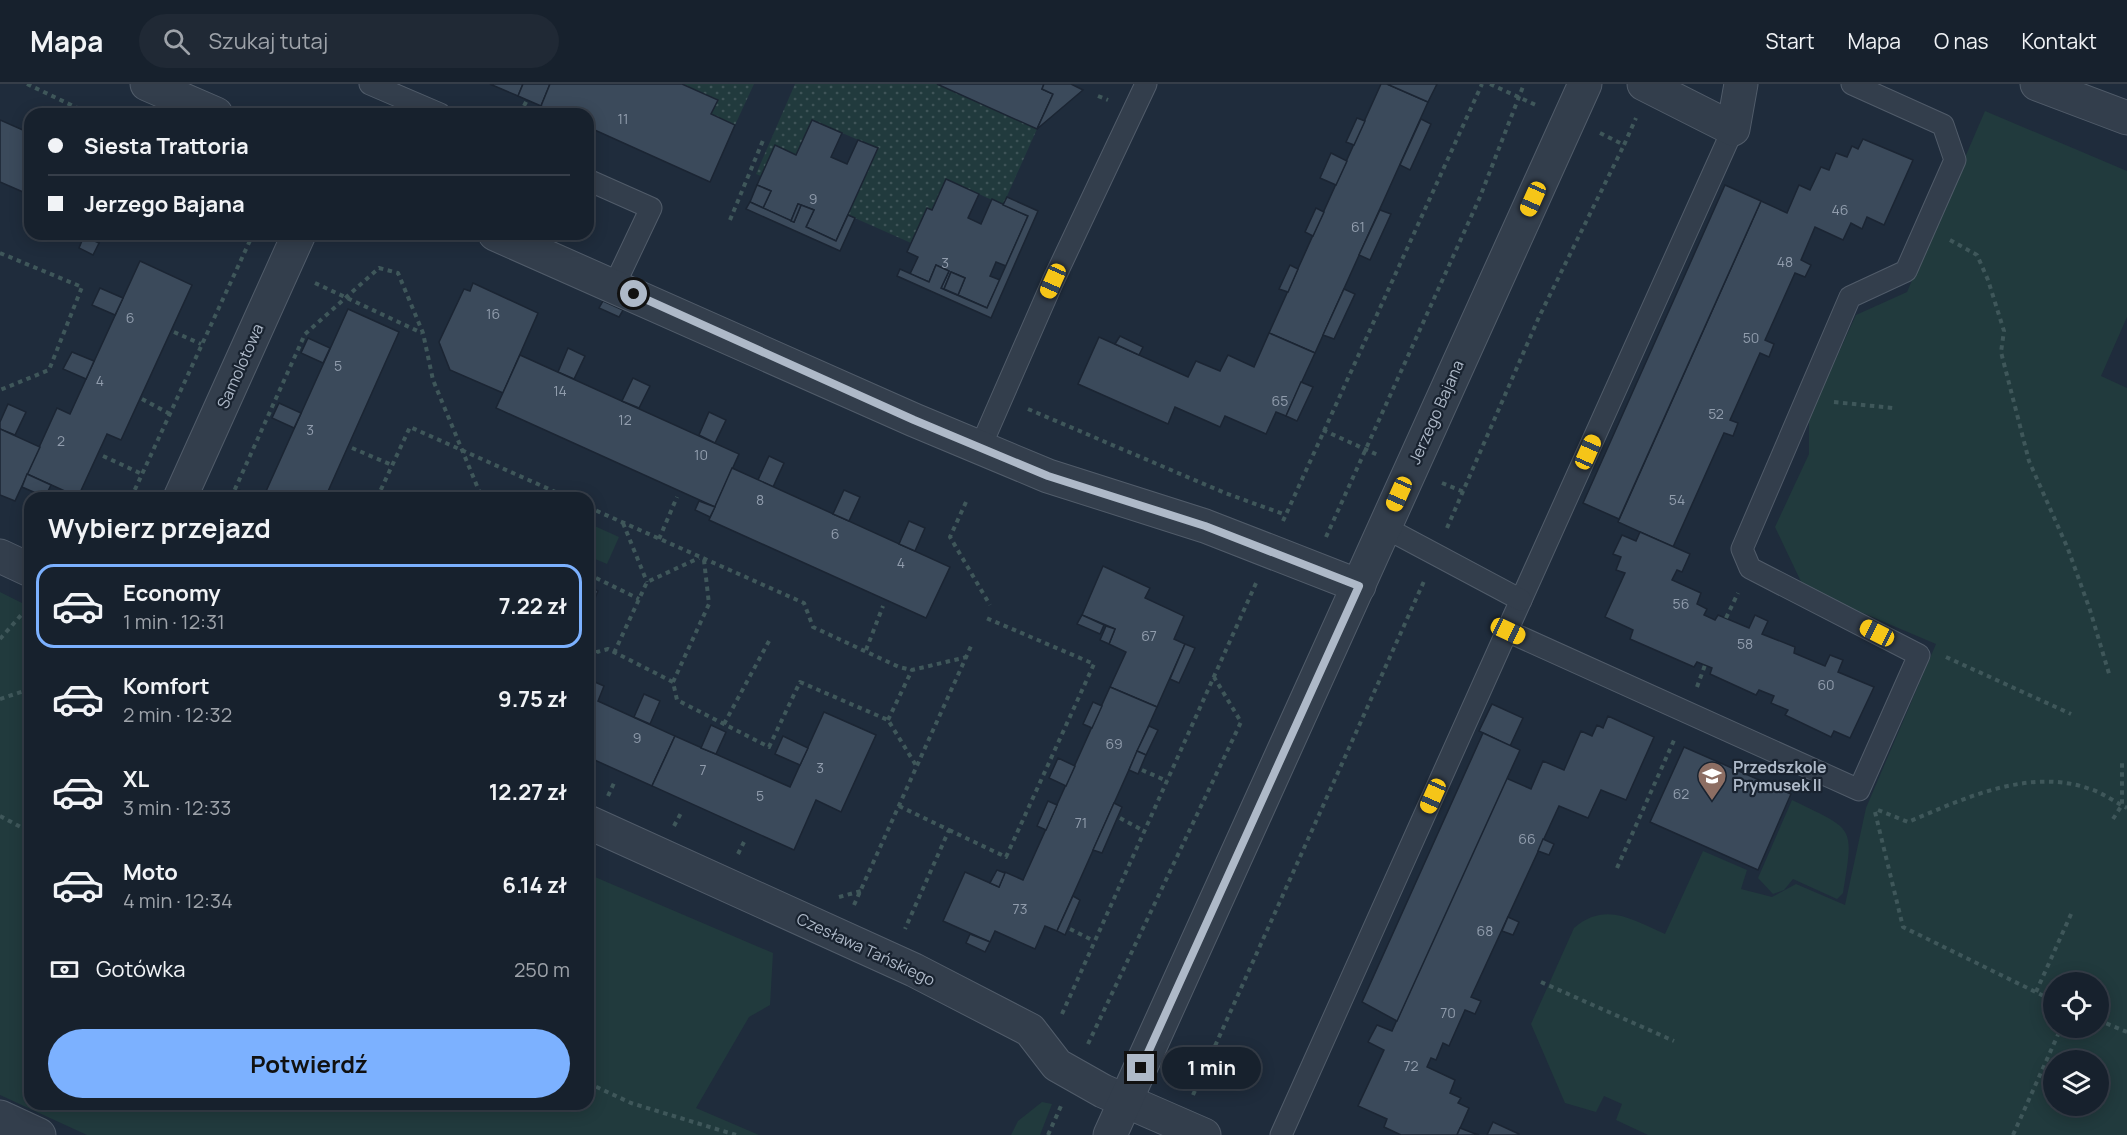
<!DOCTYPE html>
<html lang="pl">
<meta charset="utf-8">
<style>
:root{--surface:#17212d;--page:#202935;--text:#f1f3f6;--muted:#9ea3aa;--line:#363e49;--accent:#7cb1ff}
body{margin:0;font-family:Manrope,sans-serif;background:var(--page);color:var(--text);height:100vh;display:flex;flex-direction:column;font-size:22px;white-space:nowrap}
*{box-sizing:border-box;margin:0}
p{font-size:20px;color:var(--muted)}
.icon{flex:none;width:33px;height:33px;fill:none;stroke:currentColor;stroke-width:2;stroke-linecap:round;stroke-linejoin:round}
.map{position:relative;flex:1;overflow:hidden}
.side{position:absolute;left:24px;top:408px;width:570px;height:618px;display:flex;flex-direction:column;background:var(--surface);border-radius:18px;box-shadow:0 3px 15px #0003,0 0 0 2px var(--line)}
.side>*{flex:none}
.banner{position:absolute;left:24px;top:24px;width:570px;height:132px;border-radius:18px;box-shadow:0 3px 15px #0003,0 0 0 2px var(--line);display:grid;align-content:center;height:132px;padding:0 24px;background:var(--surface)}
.controls{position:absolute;left:2043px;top:888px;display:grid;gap:12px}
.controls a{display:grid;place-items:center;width:66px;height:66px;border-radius:50%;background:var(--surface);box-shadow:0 3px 15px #0003,0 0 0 2px var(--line);font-size:30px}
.end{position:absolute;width:27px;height:27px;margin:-14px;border:8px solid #aeb9c8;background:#111;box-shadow:0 0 0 3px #111}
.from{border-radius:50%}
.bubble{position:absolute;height:42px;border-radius:21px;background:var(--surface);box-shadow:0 3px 15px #0003,0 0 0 2px var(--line);font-size:20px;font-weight:700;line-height:42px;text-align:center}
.car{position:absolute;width:18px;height:36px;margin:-18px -9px;border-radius:8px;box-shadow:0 0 4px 2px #0007;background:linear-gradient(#f5c518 24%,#345 0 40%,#f5c518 0 76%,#345 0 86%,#f5c518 0)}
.banner b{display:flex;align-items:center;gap:21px;height:57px;font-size:22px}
.banner b+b{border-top:2px solid var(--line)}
.banner i{width:15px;height:15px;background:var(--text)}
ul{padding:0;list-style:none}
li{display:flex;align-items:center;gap:18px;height:84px;margin:0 12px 9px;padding:0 12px;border:3px solid transparent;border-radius:18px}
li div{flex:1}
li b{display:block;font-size:22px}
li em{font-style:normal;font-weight:700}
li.current{border-color:var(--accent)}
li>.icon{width:54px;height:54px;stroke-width:1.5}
h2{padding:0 24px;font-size:27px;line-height:72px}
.pay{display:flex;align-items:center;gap:15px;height:66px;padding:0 24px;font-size:22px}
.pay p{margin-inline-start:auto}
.primary-button{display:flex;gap:12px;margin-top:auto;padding:12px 24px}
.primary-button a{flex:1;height:69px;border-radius:36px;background:var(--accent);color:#111;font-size:24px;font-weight:700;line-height:69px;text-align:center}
header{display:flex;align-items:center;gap:36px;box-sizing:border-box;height:84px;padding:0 30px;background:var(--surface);border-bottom:2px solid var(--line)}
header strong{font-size:28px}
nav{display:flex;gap:33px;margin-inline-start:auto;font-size:21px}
.search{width:420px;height:54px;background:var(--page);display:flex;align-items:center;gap:15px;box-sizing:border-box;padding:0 21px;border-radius:33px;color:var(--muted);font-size:22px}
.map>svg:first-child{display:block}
.green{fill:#213a3d;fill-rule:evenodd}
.garden{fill:url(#garden-dots)}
.building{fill:#3b4a5b;stroke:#1b2533;stroke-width:1.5}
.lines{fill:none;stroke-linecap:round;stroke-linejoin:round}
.service-casing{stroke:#515c6a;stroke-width:23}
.minor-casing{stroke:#515c6a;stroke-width:35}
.tertiary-casing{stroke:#515c6a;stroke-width:35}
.path{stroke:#3f575a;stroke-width:4;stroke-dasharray:4.5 4.5;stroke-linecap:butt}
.service{stroke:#333e4c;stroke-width:21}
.minor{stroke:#333e4c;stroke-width:33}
.tertiary{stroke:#333e4c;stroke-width:33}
.route{stroke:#aeb9c8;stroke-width:8}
.labels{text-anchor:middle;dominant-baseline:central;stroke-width:4.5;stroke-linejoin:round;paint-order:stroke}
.number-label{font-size:14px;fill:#919dad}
.street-label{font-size:16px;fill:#aeb9c8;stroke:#192330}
.poi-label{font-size:16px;font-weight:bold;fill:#aeb9c8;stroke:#192330;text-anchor:start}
</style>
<header>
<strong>Mapa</strong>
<div class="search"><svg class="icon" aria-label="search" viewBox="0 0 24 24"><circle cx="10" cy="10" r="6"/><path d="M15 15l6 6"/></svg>Szukaj tutaj</div>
<nav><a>Start</a><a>Mapa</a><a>O nas</a><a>Kontakt</a></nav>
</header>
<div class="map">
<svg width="2127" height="1051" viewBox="0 0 2127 1051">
<defs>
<pattern id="garden-dots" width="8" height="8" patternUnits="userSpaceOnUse" patternTransform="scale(1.5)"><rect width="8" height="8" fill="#213a3d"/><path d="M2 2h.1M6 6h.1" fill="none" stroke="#3f5458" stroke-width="1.8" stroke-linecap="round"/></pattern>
</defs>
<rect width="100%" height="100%" fill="#1f2c3c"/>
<g class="green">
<path d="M1985 27 2127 87V233L2101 292 2127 304V1051H1648L1616 1036 1622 1020 1604 1012 1596 1028 1565 1019 1531 940 1574 844C1606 817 1632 836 1665 850L1703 767 1747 786 1741 805 1772 813 1796 800 1845 821 1866 724 1936 560 1804 504 1775 443 1809 370V333L1856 231 1907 208ZM2054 898H2098V944H2054ZM2054 976H2098V1022H2054Z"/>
<path d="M588 439 619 453 607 480 588 472Z"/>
<path d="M0 508 30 523V1020H588V790L773 869 770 921 749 933 696 1024 759 1051H87L0 1011Z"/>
<path d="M1792 716C1855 747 1854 740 1843 809L1837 815 1793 795 1784 806 1773 810 1758 794Z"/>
<path d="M1042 1018 1052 1020 1040 1051H1011L1018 1037Z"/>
</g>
<g class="garden">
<path d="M682 0H754L735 41 711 30 718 16Z"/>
<path d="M795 0H937L1037 45 1003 121 946 95 932 126 927 124 911 159 848 131 877 64 812 36 796 71 775 61 761 92 756 90Z"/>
</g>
<g class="building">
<path d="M490 0H523L518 12Z"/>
<path d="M523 0H550L541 22 518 12Z"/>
<path d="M550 0H682L718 16 711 30 735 41 710 98 588 43V30H558L541 22Z"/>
<path d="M937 0H1044L1042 5 1053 10 1037 45Z"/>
<path d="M1044 0H1071L1083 6 1037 45 1053 10 1042 5Z"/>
<path d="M1381 0H1387L1428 18 1315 269 1269 249Z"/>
<path d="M1387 0H1437L1428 18Z"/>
<path d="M35 25 47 30H32Z"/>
<path d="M1357 34 1365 37 1354 61 1346 58Z"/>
<path d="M1421 35 1431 40 1410 86 1400 81Z"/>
<path d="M0 36 25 47 27 42 30 43V111L0 98Z"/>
<path d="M812 36 842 49 831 73 847 80 858 56 878 64 836 157 806 143 814 126 801 121 798 120 791 137 763 124 771 107 757 101 775 61 796 71Z"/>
<path d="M1863 55 1913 76 1884 141 1867 133 1862 145 1851 139 1843 156 1815 143 1801 176 1811 181 1805 193 1795 189 1765 256 1774 260 1769 273 1760 269 1730 336 1738 339 1733 352 1724 349 1673 463 1618 438 1761 117 1787 129 1799 101 1810 106 1821 83 1829 86 1836 69 1847 73 1852 62 1858 65Z"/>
<path d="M1331 69 1347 77 1336 101 1320 94Z"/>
<path d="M946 95 979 110 968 134 981 140 992 115 1028 132 1006 182 996 178 990 192 1000 196 987 224 958 211 965 194 951 188 944 205 941 204 949 187 936 181 929 198 910 190 918 173 907 168 927 124 932 126Z"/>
<path d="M757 101 771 107 763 124 750 118Z"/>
<path d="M1725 101 1761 117 1619 435 1583 419Z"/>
<path d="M1007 113 1038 127 991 234 897 192 900 185 929 198 936 181 949 187 941 204 987 224 1028 132 1003 121Z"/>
<path d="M750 118 794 138 801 121 814 126 806 143 836 157 848 131 855 134 840 167 746 125Z"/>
<path d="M798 120 801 121 794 138 791 137Z"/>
<path d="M1316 124 1324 128 1313 152 1305 148Z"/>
<path d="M1380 126 1391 130 1370 176 1359 171Z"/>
<path d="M79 150H102L99 159Z"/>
<path d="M84 152 99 159 93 171 79 164Z"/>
<path d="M140 177 192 201 121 356 107 350 78 413 27 390 57 324 70 330Z"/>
<path d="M1290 181 1298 185 1288 208 1279 205Z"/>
<path d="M951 188 965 194 958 211 944 205Z"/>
<path d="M473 199 538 229 503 309 450 286 439 258 464 205 470 207Z"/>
<path d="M100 204 123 214 115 231 92 221Z"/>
<path d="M1344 205 1355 210 1334 255 1323 251Z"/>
<path d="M603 217 623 226 619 233 599 224Z"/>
<path d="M348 225 399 248 325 414H263Z"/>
<path d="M1269 249 1315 269 1286 332 1276 328 1266 350 1225 332 1220 343 1175 323 1168 340 1078 300 1099 253 1188 293 1196 277 1220 287 1228 271 1254 283Z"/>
<path d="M1120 252 1143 263 1139 271 1115 260Z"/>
<path d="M308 254 330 264 323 279 301 269Z"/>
<path d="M568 264 585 272 574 295 558 288Z"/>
<path d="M72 268 94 277 86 295 63 285Z"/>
<path d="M520 271 739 370 715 423 496 324Z"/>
<path d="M633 294 650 302 639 324 622 317Z"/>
<path d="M1301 298 1313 303 1297 337 1286 332Z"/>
<path d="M279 319 301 329 294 344 272 334Z"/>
<path d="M8 320 26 328 15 351 0 345V338Z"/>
<path d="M709 328 726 336 715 359 699 351Z"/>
<path d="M0 345 40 363 15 417 0 411Z"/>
<path d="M769 372 784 379 773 403 758 396Z"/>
<path d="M732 384 950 483 926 534 709 436Z"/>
<path d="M27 390 51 401 45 413 22 403Z"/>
<path d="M239 406 256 414H235Z"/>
<path d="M844 406 860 413 849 437 833 430Z"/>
<path d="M699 417 715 423 710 433 695 426Z"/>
<path d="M909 437 925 444 915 467 899 460Z"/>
<path d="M1640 448 1690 470 1682 488 1677 486 1672 496 1701 509 1697 520 1707 525 1704 531 1715 536 1718 531 1749 544 1755 531 1768 537 1762 550 1795 563 1794 569 1825 582 1830 571 1843 576 1838 588 1874 603 1850 654 1834 647 1831 653 1785 631 1788 626 1771 619 1774 612 1759 606 1756 611 1710 590 1712 584 1697 578 1694 583 1630 555 1633 546 1605 533 1625 489 1616 486 1621 473 1613 470 1622 451 1636 457Z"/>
<path d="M1103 482 1150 504 1145 514 1184 532 1174 555 1185 560 1157 623 1110 603 1126 568 1109 560 1115 545 1082 531Z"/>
<path d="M588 502 598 507 588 529Z"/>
<path d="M1082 531 1104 541 1100 550 1077 540Z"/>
<path d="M1106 542 1115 545 1109 560 1100 556Z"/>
<path d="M1185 560 1195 564 1179 599 1170 595Z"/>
<path d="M588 595 604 602 598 617 675 652 652 702 588 673Z"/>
<path d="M1110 603 1157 623 1057 847 1045 842 1035 865 995 847 990 858 943 837 965 788 999 803 1005 788 1023 796Z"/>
<path d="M644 610 660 617 650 640 634 633Z"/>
<path d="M1093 618 1102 622 1092 644 1083 640Z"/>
<path d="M1492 620 1523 634 1510 662 1479 647Z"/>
<path d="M824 628 876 651 841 728 816 716 794 766 652 702 675 652 790 703Z"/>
<path d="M1608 632 1654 653 1626 716 1601 706 1588 734 1559 722 1471 913 1481 917 1475 930 1465 926 1449 962 1443 959 1436 976 1431 974 1427 983 1455 996 1450 1009 1461 1014 1458 1019 1469 1024 1457 1051H1401L1384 1043 1387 1035 1358 1022 1384 966 1368 958 1377 941 1392 947 1506 694 1531 705 1543 677 1564 686 1581 647 1592 652 1597 641 1603 644Z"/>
<path d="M711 641 726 648 716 670 701 664Z"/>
<path d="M1149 642 1158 646 1146 671 1137 667Z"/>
<path d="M1483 649 1520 666 1397 937 1362 918Z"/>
<path d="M783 652 808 664 800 681 775 670Z"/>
<path d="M1684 663 1791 710 1758 786 1650 738Z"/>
<path d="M1137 667 1146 671 1138 690 1129 686Z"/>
<path d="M1058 674 1075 682 1066 702 1049 694Z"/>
<path d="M1048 717 1057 721 1046 746 1037 742Z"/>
<path d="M1114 719 1122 723 1102 769 1093 766Z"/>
<path d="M1543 755 1554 760 1549 771 1538 767Z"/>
<path d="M997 786 1005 789 999 803 990 799Z"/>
<path d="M1073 812 1080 816 1065 851 1057 847Z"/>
<path d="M1508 833 1519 838 1513 851 1502 847Z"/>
<path d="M970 850 990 858 985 868 966 859Z"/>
<path d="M1493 1038 1519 1050V1051H1487Z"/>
<path d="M1460 1044 1473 1049 1479 1051H1457Z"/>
</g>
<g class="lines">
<g class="service-casing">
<g id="service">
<path d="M370 0 440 30"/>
<path d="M1733 45 1507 547 1859 706 1919 571 1750 484 1742 465 1850 213 1906 187 1955 76 1943 41 1852 0"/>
<path d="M588 96 651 124 614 202"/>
<path d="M980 364 1053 197 1146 0"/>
<path d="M1384 443 1521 516"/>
<path d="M1281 1051 1507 547"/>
</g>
</g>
<g class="minor-casing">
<g id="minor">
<path d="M147 0 216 30"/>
<path d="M1644 0 1733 45 1741 0"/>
<path d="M2037 0 2127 34"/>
<path d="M495 150 914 336 1048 392 1205 442 1359 502"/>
<path d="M180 414 299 150"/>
<path d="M0 472 30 486"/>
<path d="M588 738 914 886 1030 946 1057 981 1103 1007 1204 1051"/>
<path d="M1110 1051 1585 0"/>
</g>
</g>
<g class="tertiary-casing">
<path id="tertiary" d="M0 1033 39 1051"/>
</g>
<g class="path">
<path d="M27 0 90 30"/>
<path d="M1490 0 1538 22"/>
<path d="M1098 12 1108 16"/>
<path d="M520 30 527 16"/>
<path d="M1600 49 1624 61 1636 34"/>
<path d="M730 136 764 54"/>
<path d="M1950 156 1977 171 1988 196 2004 247 2001 268 2029 377 2068 465 2090 526 2110 593"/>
<path d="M0 169 82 203 49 286 0 306"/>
<path d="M315 199 422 249"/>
<path d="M174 248 201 260"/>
<path d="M142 315 170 330"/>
<path d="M1834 318 1893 324"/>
<path d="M1028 325 1225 409 1286 431"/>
<path d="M1323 346 1380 372"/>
<path d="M352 364 392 381"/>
<path d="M103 372 142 390"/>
<path d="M1442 399 1464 408"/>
<path d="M131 414 253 150"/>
<path d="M231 414 305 250 379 184 398 189 423 249 433 296 482 414"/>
<path d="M377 414 410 343 569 414"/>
<path d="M966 418 950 453 990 521"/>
<path d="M588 423 804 519 813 543 899 583 912 586"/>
<path d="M1283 437 1482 0"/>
<path d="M623 439 647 498"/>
<path d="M1447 444 1539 233 1624 61"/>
<path d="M1326 453 1480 113 1524 0"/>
<path d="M659 455 677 413"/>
<path d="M588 490 639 515"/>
<path d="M1726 534 1738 509"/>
<path d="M0 555 30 521"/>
<path d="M866 566 883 522"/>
<path d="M614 569 647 498 699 474"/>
<path d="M1946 573 2071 630"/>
<path d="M588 585 597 568 608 565 673 598 677 616 769 663 800 598 888 636 917 683"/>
<path d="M673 598 709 520 704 476"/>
<path d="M1697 603 1705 581"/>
<path d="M0 615 30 605"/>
<path d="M888 636 912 586 967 573"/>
<path d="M724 640 769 557"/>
<path d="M1142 686 1167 697"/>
<path d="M608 712 614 699"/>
<path d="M899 722 949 746 905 845"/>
<path d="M1878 726 1908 738C1963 715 2029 683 2090 705 2103 709 2115 718 2127 724"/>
<path d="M1875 728 1903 843 2054 917"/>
<path d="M0 732 30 748"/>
<path d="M1120 734 1144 747"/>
<path d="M2113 735 2122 721V677"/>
<path d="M674 742 681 729"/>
<path d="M949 746 1006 773 1094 580 984 533"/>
<path d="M738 770 744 758"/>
<path d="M1617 784 1675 654"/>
<path d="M839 813 861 807"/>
<path d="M854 821 972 560"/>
<path d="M1070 845 1094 857"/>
<path d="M1541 898 1674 957"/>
<path d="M2036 908 2072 828"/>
<path d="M1062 930 1257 497"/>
<path d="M2098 936 2127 948"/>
<path d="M1088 960 1241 638 1214 593"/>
<path d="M588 999 631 1019 736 1051"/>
<path d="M1193 1011 1425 495"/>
<path d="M1048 1051 1061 1022"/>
<path d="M2013 1051 2061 944"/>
</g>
<use href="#service" class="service"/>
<use href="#minor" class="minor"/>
<use href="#tertiary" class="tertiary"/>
</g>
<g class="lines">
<path class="route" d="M634 210 914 336 1048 392 1205 442 1359 502 1141 984"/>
</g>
<defs>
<g id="school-pin" transform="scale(1.5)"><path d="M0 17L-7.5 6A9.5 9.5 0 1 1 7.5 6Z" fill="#8d6e63" stroke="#192330"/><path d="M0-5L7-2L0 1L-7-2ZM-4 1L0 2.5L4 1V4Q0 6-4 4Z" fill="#fff"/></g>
</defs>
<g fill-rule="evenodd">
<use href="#school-pin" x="1712" y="692"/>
</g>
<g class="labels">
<g class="number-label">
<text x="623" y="34">11</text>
<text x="813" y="114">9</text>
<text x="1840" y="125">46</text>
<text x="1358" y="142">61</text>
<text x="1785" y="177">48</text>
<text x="945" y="178">3</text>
<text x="493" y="229">16</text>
<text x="130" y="233">6</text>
<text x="1751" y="253">50</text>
<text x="338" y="281">5</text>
<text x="100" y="296">4</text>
<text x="560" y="306">14</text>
<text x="1280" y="316">65</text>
<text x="1716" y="329">52</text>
<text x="625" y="335">12</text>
<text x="310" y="345">3</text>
<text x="61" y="356">2</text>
<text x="701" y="370">10</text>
<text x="760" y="415">8</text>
<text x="1677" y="415">54</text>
<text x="835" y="449">6</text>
<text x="901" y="478">4</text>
<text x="1681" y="519">56</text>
<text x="1149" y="551">67</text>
<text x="1745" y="559">58</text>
<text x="1826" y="600">60</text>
<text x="637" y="653">9</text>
<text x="1114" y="659">69</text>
<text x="820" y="683">3</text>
<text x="703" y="685">7</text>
<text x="1681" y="709">62</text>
<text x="760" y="711">5</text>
<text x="1081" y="738">71</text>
<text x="1527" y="754">66</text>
<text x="1020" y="824">73</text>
<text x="1485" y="846">68</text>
<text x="1448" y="928">70</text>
<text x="1411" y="981">72</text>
</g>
<g class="street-label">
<text transform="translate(240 282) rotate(-66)">Samolotowa</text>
<text transform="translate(1436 328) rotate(-66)">Jerzego Bajana</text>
<text transform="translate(866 865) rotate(25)">Czesława Tańskiego</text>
</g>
<g class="poi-label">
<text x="1733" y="683">Przedszkole<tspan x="1733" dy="18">Prymusek II</tspan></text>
</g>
</g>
</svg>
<div class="controls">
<a><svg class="icon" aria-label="locate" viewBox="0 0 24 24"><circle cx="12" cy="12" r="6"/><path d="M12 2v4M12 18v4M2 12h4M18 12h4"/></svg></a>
<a><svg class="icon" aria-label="layers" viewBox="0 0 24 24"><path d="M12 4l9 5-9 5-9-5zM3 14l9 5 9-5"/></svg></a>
</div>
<i class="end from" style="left:634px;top:210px"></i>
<i class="end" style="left:1141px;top:984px"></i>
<div class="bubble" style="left:1162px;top:963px;width:99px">1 min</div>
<i class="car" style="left:1533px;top:115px;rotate:204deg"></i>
<i class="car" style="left:1053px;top:197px;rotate:204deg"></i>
<i class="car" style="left:1588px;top:368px;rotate:24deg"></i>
<i class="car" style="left:1399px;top:410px;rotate:204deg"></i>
<i class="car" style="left:1508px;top:547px;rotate:115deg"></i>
<i class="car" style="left:1877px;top:549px;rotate:297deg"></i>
<i class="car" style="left:1433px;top:712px;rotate:204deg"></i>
<div class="banner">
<b><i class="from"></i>Siesta Trattoria</b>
<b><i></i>Jerzego Bajana</b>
</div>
<section class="side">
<h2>Wybierz przejazd</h2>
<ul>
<li class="current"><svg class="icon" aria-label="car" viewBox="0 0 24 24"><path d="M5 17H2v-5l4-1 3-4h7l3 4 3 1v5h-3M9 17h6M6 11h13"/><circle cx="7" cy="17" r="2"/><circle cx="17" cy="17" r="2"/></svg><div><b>Economy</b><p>1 min · 12:31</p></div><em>7.22 zł</em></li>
<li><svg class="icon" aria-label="car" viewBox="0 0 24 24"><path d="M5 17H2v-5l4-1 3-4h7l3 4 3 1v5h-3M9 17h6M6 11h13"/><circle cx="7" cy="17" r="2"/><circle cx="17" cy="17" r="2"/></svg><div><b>Komfort</b><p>2 min · 12:32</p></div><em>9.75 zł</em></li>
<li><svg class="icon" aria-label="car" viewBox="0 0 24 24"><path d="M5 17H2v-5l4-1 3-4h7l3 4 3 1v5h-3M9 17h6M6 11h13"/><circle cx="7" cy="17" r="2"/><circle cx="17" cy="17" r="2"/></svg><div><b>XL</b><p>3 min · 12:33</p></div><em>12.27 zł</em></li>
<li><svg class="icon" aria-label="car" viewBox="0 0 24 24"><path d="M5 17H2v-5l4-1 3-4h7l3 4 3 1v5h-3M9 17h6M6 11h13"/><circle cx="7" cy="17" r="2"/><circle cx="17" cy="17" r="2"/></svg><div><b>Moto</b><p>4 min · 12:34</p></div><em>6.14 zł</em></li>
</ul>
<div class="pay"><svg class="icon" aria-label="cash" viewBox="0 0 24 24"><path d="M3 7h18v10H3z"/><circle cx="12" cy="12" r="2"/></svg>Gotówka<p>250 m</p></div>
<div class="primary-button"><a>Potwierdź</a></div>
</section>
</div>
